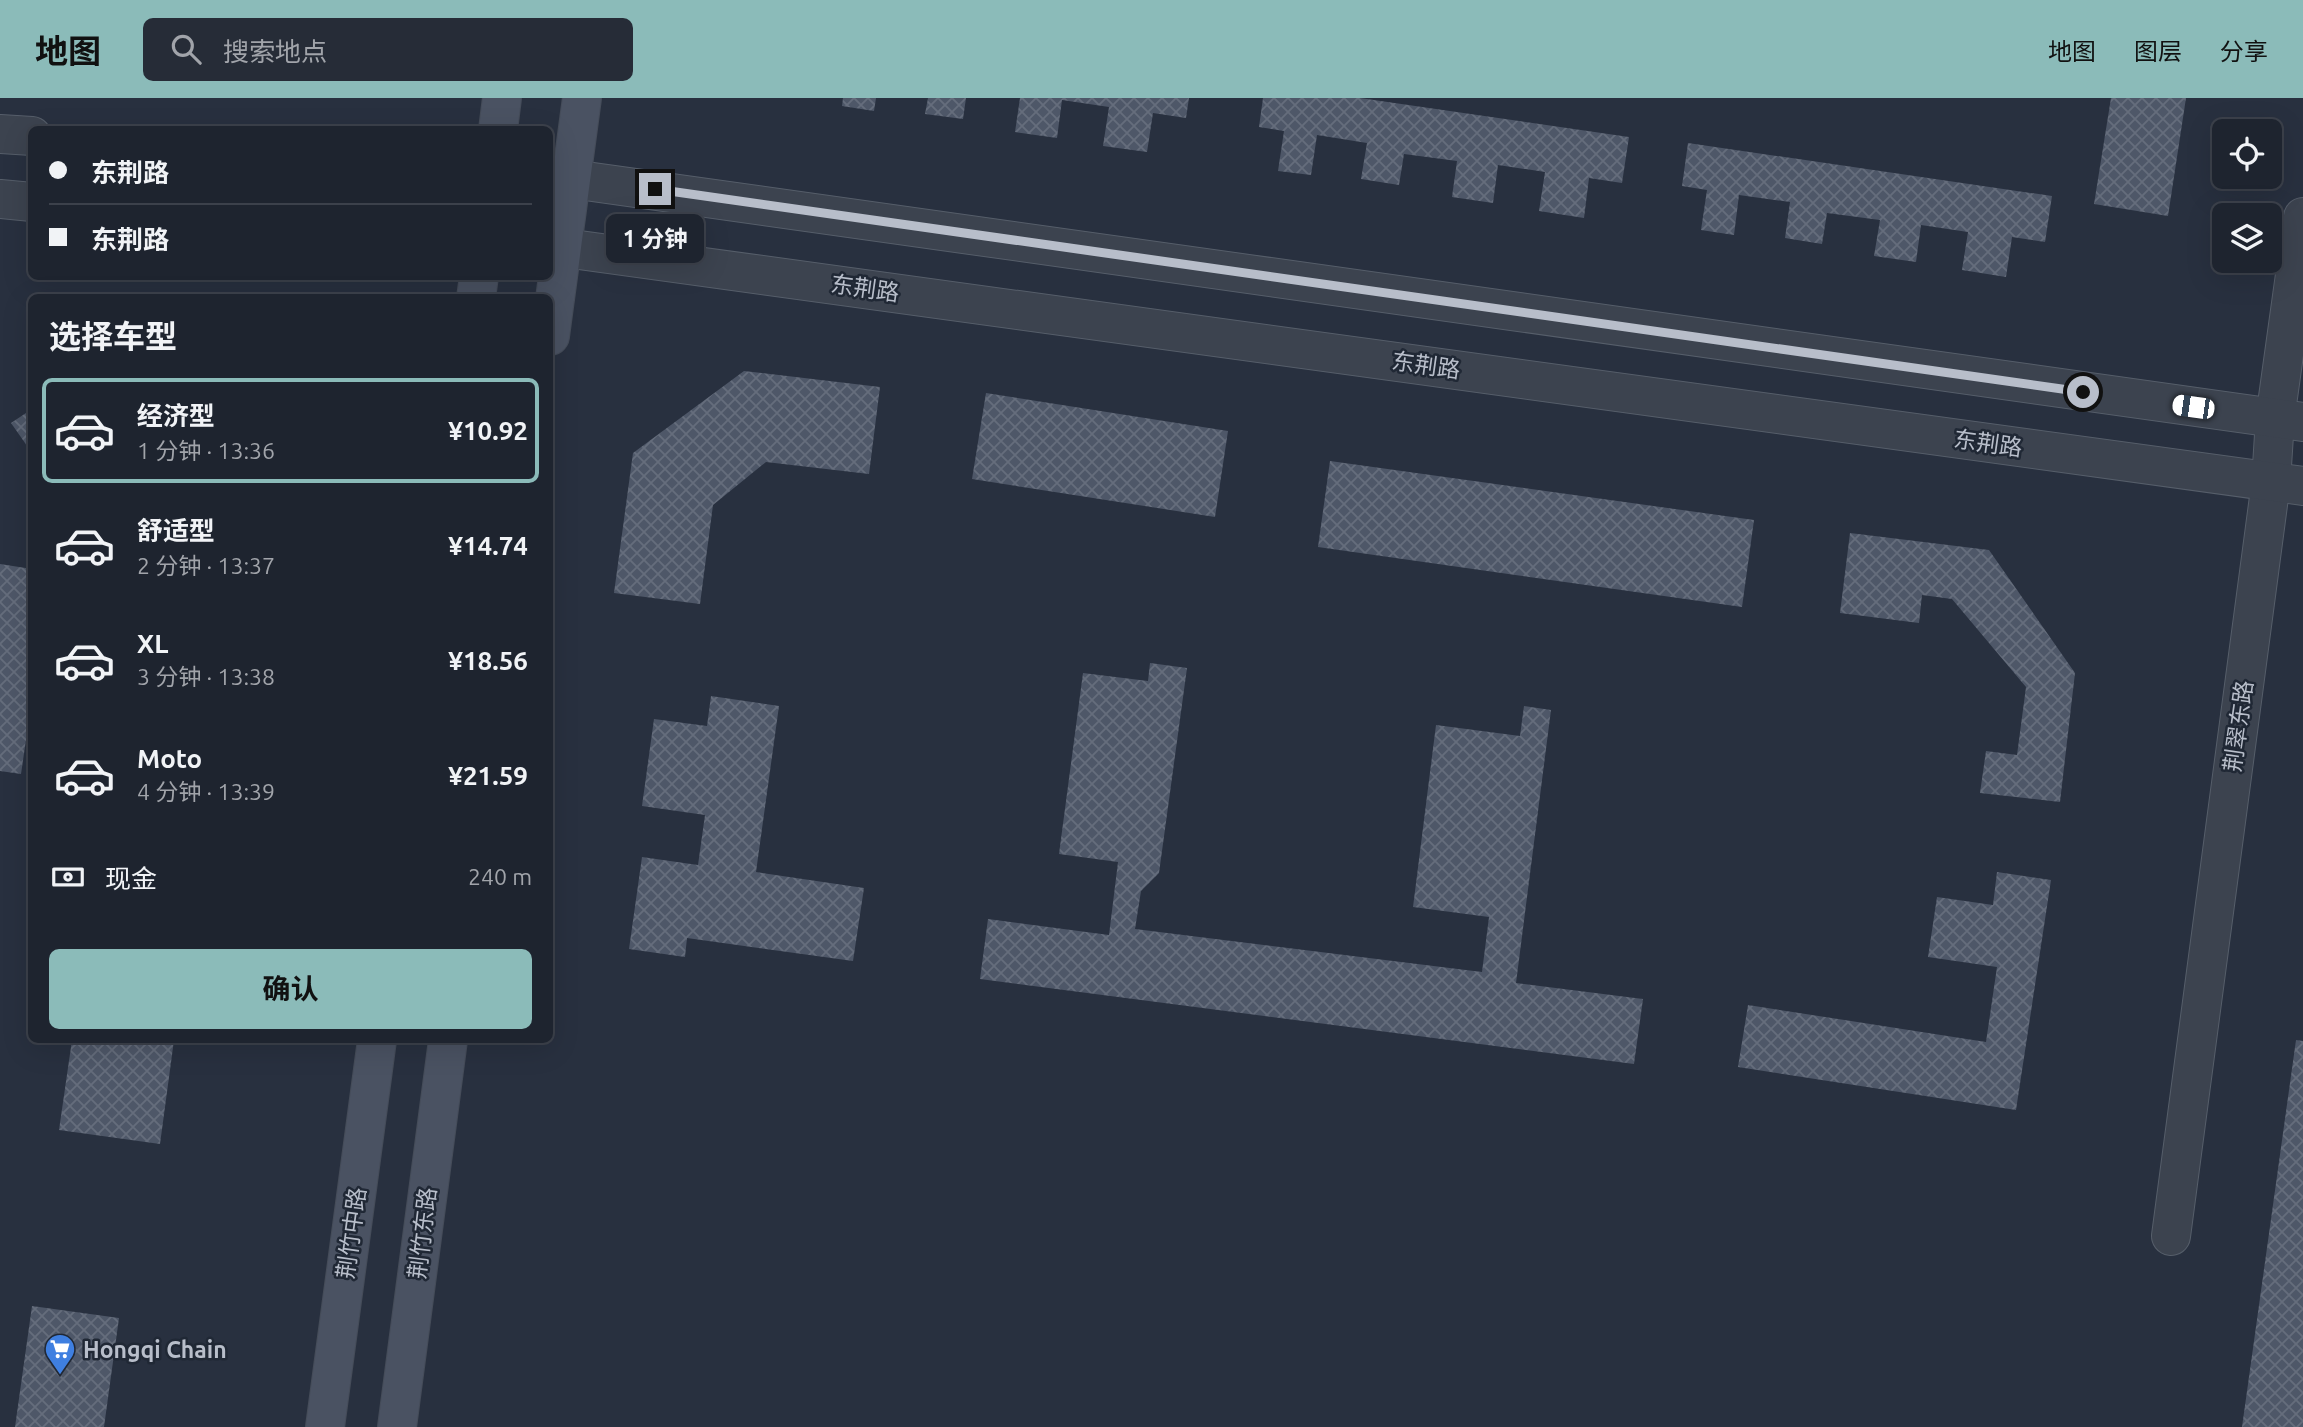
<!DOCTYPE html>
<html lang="zh">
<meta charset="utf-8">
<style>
:root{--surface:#1e242f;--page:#262c37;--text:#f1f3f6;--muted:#a1a4aa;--line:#3c414b;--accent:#8bbbb9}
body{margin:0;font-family:Ubuntu,"Noto Sans SC",sans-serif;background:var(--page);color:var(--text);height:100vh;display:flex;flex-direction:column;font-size:26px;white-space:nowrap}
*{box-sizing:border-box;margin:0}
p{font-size:23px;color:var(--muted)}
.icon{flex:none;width:38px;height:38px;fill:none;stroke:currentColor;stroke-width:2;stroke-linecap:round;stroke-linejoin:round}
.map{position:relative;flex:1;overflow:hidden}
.panel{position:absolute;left:28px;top:196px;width:525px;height:749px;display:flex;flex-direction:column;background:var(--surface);border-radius:10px;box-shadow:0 7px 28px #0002,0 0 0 2px var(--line)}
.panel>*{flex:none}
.top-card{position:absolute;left:28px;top:28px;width:525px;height:154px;border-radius:10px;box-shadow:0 7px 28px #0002,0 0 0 2px var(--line);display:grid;align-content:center;height:154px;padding:0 21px;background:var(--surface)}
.fabs{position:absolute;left:2212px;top:21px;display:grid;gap:14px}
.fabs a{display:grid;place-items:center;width:70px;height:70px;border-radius:10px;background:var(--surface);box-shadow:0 7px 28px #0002,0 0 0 2px var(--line);font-size:35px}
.end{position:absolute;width:32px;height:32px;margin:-16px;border:9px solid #b8beca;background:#111;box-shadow:0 0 0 4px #111}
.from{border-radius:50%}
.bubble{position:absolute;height:49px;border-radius:10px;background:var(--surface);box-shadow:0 7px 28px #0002,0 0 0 2px var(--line);font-size:23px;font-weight:700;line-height:49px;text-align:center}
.car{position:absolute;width:21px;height:42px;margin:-21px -10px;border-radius:9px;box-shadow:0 0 5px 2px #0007;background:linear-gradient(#fff 24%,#345 0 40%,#fff 0 76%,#345 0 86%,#fff 0)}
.top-card b{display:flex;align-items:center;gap:24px;height:66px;font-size:26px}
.top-card b+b{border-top:2px solid var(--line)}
.top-card i{width:18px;height:18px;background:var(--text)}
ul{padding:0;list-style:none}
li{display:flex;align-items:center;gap:21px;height:105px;margin:0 14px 10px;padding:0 7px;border:4px solid transparent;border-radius:10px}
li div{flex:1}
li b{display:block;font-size:26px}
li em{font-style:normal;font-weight:700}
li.on{border-color:var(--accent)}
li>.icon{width:63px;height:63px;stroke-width:1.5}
h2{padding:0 21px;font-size:32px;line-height:84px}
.pay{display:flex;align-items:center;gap:18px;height:77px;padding:0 21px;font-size:26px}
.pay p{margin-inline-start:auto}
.action{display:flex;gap:14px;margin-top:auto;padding:14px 21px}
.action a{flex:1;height:80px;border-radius:10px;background:var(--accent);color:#111;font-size:28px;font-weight:700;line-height:80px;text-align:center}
header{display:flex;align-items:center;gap:42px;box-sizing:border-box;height:98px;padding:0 35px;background:var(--accent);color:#111}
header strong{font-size:33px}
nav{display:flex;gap:38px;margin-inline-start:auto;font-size:24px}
.search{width:490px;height:63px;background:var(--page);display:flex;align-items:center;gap:18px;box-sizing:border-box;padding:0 24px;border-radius:10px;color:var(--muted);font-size:26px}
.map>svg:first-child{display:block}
.building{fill:url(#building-cross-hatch)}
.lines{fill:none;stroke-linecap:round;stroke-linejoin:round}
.minor-casing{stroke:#565e6a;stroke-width:40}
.tertiary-casing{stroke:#565e6a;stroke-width:40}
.secondary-casing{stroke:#454c59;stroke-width:40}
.minor{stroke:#3c434f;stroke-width:38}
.tertiary{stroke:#3c434f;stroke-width:38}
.secondary{stroke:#4a5262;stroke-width:38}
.route{stroke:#b8beca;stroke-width:9}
.labels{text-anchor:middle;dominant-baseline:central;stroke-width:5;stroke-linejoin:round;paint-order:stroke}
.street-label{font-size:23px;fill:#b8beca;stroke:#202835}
.poi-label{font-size:23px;font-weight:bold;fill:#b8beca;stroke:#202835;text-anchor:start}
</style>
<header>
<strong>地图</strong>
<div class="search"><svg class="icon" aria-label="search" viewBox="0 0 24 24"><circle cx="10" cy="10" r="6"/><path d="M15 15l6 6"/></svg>搜索地点</div>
<nav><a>地图</a><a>图层</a><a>分享</a></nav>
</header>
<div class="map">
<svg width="2303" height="1329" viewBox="0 0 2303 1329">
<defs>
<pattern id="building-cross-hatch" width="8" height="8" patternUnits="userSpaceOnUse" patternTransform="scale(1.75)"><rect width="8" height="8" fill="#4e5768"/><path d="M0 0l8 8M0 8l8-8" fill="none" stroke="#656d7c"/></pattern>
</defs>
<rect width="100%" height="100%" fill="#28303f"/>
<g class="building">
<path d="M843 0H876L874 13 842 8Z"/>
<path d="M928 0H966L963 21 925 16Z"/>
<path d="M1020 0H1189L1186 20 1153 15 1147 54 1103 48 1109 9 1062 2 1057 40 1015 34Z"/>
<path d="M1263 0H1360L1629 39 1622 85 1589 80 1584 120 1539 113 1545 74 1498 67 1493 105 1452 99 1457 63 1404 56 1399 87 1361 81 1367 45 1317 37 1311 77 1278 73 1284 33 1259 29Z"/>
<path d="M2111 0H2186L2168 118 2094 106Z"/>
<path d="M1688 45 2052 98 2045 144 2012 139 2006 179 1962 172 1968 134 1921 127 1916 164 1874 158 1880 122 1827 115 1822 146 1785 140 1790 104 1739 97 1734 137 1701 132 1707 92 1682 88Z"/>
<path d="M744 273 880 289 869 376 766 364 713 407 700 506 614 495 633 355Z"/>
<path d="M986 295 1228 333 1215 419 972 381Z"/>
<path d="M32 311V355L11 325Z"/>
<path d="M1330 363 1754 422 1742 509 1318 449Z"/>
<path d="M1850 435 1989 452 2075 575 2060 704 1980 695 1986 653 2017 657 2026 589 1952 501 1922 497 1919 525 1840 515Z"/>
<path d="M0 466 32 471V601L21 676 0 673Z"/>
<path d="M1150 565 1187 570 1159 775 1141 793 1135 831 1482 874 1489 819 1413 809 1436 627 1520 638 1524 608 1551 612 1516 885 1643 901 1634 966 980 881 988 821 1109 837 1118 764 1059 756 1083 575 1148 583Z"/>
<path d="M711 598 779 608 756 774 864 790 853 863 687 840 685 859 629 851 642 759 698 767 705 717 642 708 654 621 707 628Z"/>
<path d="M1997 774 2051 782 2016 1012 1738 969 1748 907 1986 944 1997 869 1928 859 1937 799 1993 807Z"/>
<path d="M72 942H174L160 1046 59 1032Z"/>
<path d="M2296 942 2303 943V1329H2242Z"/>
<path d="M32 1208 119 1220 104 1329H15Z"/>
</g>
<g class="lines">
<g class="minor-casing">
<path id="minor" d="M2171 1138 2271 384 2275 321 2303 119"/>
</g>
<g class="tertiary-casing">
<g id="tertiary">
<path d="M0 36 32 38"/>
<path d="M550 78 2303 324"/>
<path d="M0 101 32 104"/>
<path d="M550 148 2303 388"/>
</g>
</g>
<g class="secondary-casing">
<g id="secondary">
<path d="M498 32 502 0"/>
<path d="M476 200 479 178"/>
<path d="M550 238 582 0"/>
<path d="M325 1329 377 942"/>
<path d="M397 1329 448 942"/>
</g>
</g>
<use href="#minor" class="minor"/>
<use href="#tertiary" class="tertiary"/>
<use href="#secondary" class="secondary"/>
</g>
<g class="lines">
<path class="route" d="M655 91 2083 294"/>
</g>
<defs>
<g id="supermarket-pin" transform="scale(1.575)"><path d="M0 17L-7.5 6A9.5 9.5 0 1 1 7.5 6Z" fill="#3f7fe0" stroke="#202835"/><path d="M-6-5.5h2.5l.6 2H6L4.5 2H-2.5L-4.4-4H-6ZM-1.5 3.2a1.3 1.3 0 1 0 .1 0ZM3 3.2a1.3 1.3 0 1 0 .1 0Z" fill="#fff"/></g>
</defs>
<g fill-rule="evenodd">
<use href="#supermarket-pin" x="60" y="1251"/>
</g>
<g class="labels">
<g class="street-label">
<text transform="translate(865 190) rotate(8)">东荆路</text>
<text transform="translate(1426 267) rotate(8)">东荆路</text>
<text transform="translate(1988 345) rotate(8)">东荆路</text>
<text transform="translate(2238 628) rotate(-82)">荆翠东路</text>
<text transform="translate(351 1135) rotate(-82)">荆竹中路</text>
<text transform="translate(422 1135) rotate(-83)">荆竹东路</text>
</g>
<g class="poi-label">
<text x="83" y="1251">Hongqi Chain</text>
</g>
</g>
</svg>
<div class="fabs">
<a><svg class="icon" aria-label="locate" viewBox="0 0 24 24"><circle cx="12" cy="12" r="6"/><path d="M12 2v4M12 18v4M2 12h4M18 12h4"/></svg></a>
<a><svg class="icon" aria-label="layers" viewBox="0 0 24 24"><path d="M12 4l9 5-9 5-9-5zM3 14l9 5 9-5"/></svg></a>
</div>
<i class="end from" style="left:2083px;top:294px"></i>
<i class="end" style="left:655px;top:91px"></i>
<div class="bubble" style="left:606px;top:116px;width:98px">1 分钟</div>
<i class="car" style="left:2193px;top:309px;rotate:278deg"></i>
<div class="top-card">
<b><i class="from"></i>东荆路</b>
<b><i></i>东荆路</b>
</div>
<section class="panel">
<h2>选择车型</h2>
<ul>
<li class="on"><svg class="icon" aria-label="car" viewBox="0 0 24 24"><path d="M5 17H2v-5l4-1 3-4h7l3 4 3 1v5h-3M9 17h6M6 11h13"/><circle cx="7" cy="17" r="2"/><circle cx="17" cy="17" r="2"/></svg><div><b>经济型</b><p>1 分钟 · 13:36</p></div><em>¥10.92</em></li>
<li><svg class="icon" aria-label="car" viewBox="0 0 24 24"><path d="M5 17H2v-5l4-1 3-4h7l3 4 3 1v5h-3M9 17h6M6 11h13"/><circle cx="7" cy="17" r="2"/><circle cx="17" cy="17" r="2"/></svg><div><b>舒适型</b><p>2 分钟 · 13:37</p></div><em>¥14.74</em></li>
<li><svg class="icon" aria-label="car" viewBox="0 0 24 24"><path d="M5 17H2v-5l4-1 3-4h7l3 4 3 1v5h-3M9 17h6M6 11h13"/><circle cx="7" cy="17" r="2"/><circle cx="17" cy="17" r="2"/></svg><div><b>XL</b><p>3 分钟 · 13:38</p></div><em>¥18.56</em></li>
<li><svg class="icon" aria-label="car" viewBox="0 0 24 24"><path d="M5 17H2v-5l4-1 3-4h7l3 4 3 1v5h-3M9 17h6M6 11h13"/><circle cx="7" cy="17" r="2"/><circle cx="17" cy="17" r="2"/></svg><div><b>Moto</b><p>4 分钟 · 13:39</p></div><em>¥21.59</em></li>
</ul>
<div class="pay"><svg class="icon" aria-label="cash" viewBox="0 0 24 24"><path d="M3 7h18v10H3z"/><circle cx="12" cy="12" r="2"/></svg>现金<p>240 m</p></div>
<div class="action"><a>确认</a></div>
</section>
</div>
